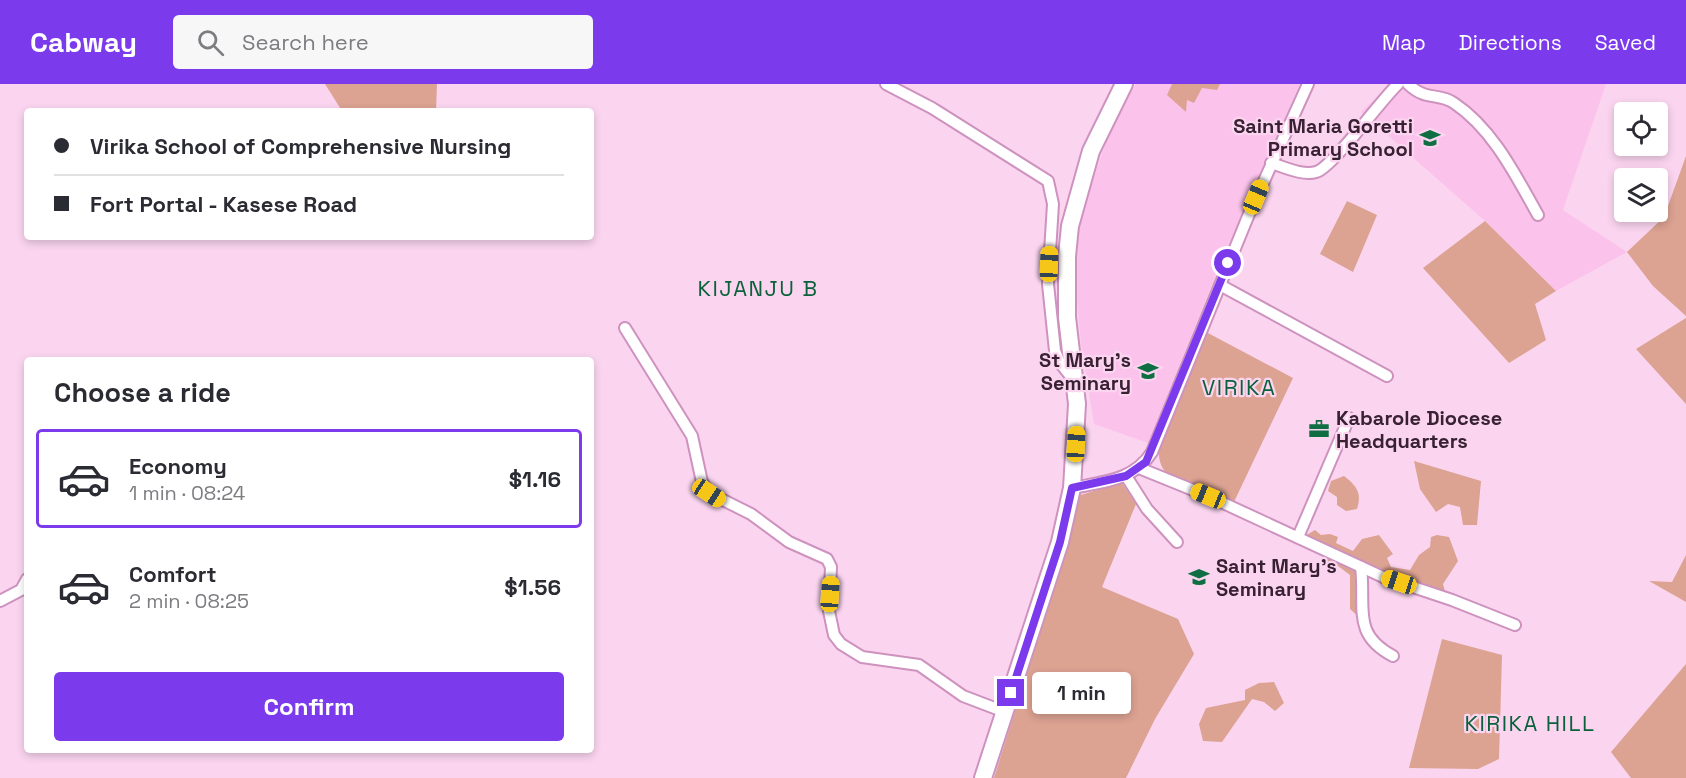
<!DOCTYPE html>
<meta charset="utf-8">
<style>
:root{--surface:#fff;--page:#f7f7f7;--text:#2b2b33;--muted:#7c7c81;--line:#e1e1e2;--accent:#7c3aed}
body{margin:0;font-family:"Space Grotesk",sans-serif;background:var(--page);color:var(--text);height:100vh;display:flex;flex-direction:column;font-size:22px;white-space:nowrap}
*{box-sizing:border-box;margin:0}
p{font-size:20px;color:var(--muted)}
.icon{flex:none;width:33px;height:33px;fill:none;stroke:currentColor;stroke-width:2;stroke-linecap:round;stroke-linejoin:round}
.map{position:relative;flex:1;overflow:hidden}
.details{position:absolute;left:24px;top:273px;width:570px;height:396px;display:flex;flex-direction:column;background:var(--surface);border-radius:6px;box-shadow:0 3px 9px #0003}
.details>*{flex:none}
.banner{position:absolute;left:24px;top:24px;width:570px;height:132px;border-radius:6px;box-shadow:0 3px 9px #0003;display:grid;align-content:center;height:132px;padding:0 30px;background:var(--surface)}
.buttons{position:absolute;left:1614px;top:18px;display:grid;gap:12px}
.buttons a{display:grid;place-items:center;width:54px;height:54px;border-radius:6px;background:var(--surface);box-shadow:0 3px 9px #0003;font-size:30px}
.end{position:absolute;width:27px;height:27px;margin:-14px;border:8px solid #7c3aed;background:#fff;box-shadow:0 0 0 3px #fff}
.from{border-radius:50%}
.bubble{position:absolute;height:42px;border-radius:6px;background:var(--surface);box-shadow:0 3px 9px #0003;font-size:20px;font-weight:700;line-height:42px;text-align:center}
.car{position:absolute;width:18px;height:36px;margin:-18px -9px;border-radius:8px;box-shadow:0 0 4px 2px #0007;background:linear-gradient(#f5c518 24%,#345 0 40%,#f5c518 0 76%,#345 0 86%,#f5c518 0)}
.banner b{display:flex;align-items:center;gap:21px;height:57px;font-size:22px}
.banner b+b{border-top:2px solid var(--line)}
.banner i{width:15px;height:15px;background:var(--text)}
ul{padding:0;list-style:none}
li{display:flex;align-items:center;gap:18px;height:99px;margin:0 12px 9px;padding:0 18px;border:3px solid transparent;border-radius:6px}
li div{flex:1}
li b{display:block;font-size:22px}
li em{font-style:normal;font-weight:700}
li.selected{border-color:var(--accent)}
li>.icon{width:54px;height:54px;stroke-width:1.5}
h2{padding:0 30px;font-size:27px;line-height:72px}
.action{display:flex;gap:12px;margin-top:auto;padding:12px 30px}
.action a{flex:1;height:69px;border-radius:6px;background:var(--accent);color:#fff;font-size:24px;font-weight:700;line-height:69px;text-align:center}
header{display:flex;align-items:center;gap:36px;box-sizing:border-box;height:84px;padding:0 30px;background:var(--accent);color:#fff}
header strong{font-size:28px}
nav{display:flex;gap:33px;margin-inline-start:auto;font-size:21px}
.search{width:420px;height:54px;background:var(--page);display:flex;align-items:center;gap:15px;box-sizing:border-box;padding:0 21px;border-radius:6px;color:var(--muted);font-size:22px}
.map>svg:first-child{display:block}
.built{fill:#fbc3eb}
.green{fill:#dca292}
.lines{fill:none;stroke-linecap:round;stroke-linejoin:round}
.minor-casing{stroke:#ce92be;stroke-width:14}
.trunk-casing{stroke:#ce92be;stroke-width:20}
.minor{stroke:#fff;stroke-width:10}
.trunk{stroke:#fff;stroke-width:16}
.route{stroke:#7c3aed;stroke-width:8}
.labels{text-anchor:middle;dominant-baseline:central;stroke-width:4.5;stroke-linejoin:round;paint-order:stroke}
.poi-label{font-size:20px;font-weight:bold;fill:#382132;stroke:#fbd5f0;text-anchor:end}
.quarter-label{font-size:22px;letter-spacing:1.5px;fill:#0b613a;stroke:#fbd5f0}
</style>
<header>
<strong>Cabway</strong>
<div class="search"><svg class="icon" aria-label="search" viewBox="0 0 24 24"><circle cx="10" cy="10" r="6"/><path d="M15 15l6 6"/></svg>Search here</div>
<nav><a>Map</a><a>Directions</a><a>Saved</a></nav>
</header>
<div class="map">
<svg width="1686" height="694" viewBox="0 0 1686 694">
<rect width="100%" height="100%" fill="#fbd5f0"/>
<g class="built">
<path d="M1136 0H1300L1224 171 1148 359 1094 340 1081 261 1075 196 1079 134 1109 50Z"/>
<path d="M1391 0H1606L1563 126 1627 168 1556 207 1485 137 1361 28Z"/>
</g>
<g class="green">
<path d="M325 0H437L436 27H342Z"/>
<path d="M1172 0H1220L1217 6 1202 4 1194 19 1187 16 1186 28 1167 11Z"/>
<path d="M1686 72V232L1653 202 1627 168 1664 133Z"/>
<path d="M1347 117 1377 131 1353 188 1320 170Z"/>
<path d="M1485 137 1556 207 1535 220 1546 256 1509 279 1423 184Z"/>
<path d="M1686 234V320L1636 265Z"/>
<path d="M1206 248 1293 294 1233 420 1167 390C1162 384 1159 378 1159 370 1163 338 1193 280 1206 248Z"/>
<path d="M1414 377 1481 397 1477 441H1463L1460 423 1448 420 1436 428 1420 405Z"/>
<path d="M1344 392C1357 402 1362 409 1357 425L1346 427 1337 421V413L1328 407 1331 397Z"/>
<path d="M1122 399 1136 420 1102 503 1178 535 1194 570 1155 635 1126 694H994L1038 554 1077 412Z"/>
<path d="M1315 446 1321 451 1330 450 1338 453 1336 459 1353 467 1362 455 1379 451 1393 470 1387 474 1391 483 1410 486 1419 471 1430 463 1431 453 1437 451 1449 453 1458 477 1443 500 1446 511 1382 490 1303 453Z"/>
<path d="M1323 468 1358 485 1359 533 1350 525V491L1338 482 1326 479Z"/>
<path d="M1686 471V518L1649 497 1672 498Z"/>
<path d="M1442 555 1502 571 1499 675 1478 685 1409 684Z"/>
<path d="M1686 580V694H1631L1611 668Z"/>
<path d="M1274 598 1284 619 1275 627 1264 618 1252 615 1222 658 1203 657 1199 640 1206 624 1245 616V606L1259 599Z"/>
</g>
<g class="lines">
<g class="minor-casing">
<g id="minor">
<path d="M886 0 932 24 1048 97 1053 120 1048 200 1055 267 1060 279 1072 294"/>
<path d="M1408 0C1427 18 1438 8 1454 19 1493 45 1516 92 1538 131"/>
<path d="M1271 79C1284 83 1303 92 1316 88 1332 84 1380 17 1398 0"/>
<path d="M1220 201 1387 292"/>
<path d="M625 244 692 352 702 398 709 409 751 430 789 458 827 475 831 483 829 527 834 551 841 560 862 573 919 581 963 612 1005 628"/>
<path d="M1139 384 1208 412 1383 493 1452 516 1515 541"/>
<path d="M1126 392 1147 425 1177 458"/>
<path d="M1072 404C1102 398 1134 397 1152 368L1249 130 1308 0"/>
<path d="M1298 453 1349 334"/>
<path d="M1361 483C1366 523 1351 550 1393 572"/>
<path d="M0 517 21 506 27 495"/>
</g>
</g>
<g class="trunk-casing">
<path id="trunk" d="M983 694 1060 458 1072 404 1077 320 1067 233V172L1070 142 1091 67 1124 0"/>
</g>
<use href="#minor" class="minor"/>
<use href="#trunk" class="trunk"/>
</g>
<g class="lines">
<path class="route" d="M1011 609 1060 458 1072 404 1126 392 1146 378 1228 179"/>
</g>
<defs>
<g id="school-bare" transform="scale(1.62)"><path d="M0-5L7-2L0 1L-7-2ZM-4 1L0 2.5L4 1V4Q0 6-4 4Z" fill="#0f6e42" stroke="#fbd5f0" stroke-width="2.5" paint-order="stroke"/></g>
<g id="university-bare" transform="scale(1.62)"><path d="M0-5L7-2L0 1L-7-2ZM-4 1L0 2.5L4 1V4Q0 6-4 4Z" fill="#0f6e42" stroke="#fbd5f0" stroke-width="2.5" paint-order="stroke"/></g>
<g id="office-bare" transform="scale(1.62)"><path d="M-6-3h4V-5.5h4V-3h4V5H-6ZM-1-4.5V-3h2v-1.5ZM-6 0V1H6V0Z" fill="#0f6e42" stroke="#fbd5f0" stroke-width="2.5" paint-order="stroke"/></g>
</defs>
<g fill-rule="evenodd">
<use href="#school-bare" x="1430" y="54"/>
<use href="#university-bare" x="1148" y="287"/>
<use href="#office-bare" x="1319" y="345"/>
<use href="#school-bare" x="1199" y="493"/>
</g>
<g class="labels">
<g class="poi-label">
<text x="1413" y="42">Saint Maria Goretti<tspan x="1413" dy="23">Primary School</tspan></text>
<text x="1131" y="276">St Mary's<tspan x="1131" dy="23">Seminary</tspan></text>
<text x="1336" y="334" text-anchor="start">Kabarole Diocese<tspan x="1336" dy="23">Headquarters</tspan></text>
<text x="1216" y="482" text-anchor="start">Saint Mary's<tspan x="1216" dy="23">Seminary</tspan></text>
</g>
<g class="quarter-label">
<text x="758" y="204">KIJANJU B</text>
<text x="1239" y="303">VIRIKA</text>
<text x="1530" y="639">KIRIKA HILL</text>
</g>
</g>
</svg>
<div class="buttons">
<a><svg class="icon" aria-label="locate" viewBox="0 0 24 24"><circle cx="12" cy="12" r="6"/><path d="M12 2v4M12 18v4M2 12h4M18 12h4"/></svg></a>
<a><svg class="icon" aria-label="layers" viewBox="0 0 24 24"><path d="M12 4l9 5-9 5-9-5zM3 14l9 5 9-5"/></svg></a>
</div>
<i class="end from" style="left:1228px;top:179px"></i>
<i class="end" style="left:1011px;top:609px"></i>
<div class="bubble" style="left:1032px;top:588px;width:99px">1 min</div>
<i class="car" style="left:1256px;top:113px;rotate:23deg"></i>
<i class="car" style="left:1049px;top:180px;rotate:2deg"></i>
<i class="car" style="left:1076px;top:360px;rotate:3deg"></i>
<i class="car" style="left:709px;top:409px;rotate:123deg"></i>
<i class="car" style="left:1208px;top:412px;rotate:292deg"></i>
<i class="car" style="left:1399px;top:498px;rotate:288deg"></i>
<i class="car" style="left:830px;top:510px;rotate:4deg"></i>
<div class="banner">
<b><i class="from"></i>Virika School of Comprehensive Nursing</b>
<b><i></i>Fort Portal - Kasese Road</b>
</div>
<section class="details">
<h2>Choose a ride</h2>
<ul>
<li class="selected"><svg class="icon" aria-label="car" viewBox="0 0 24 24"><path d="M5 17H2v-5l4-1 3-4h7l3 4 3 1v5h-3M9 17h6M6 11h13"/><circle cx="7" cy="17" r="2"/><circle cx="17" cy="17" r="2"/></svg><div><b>Economy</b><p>1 min · 08:24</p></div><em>$1.16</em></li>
<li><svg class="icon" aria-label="car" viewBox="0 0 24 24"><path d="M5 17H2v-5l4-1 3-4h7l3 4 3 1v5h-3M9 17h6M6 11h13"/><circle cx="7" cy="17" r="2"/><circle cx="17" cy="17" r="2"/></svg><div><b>Comfort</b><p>2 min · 08:25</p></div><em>$1.56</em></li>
</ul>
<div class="action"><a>Confirm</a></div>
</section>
</div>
